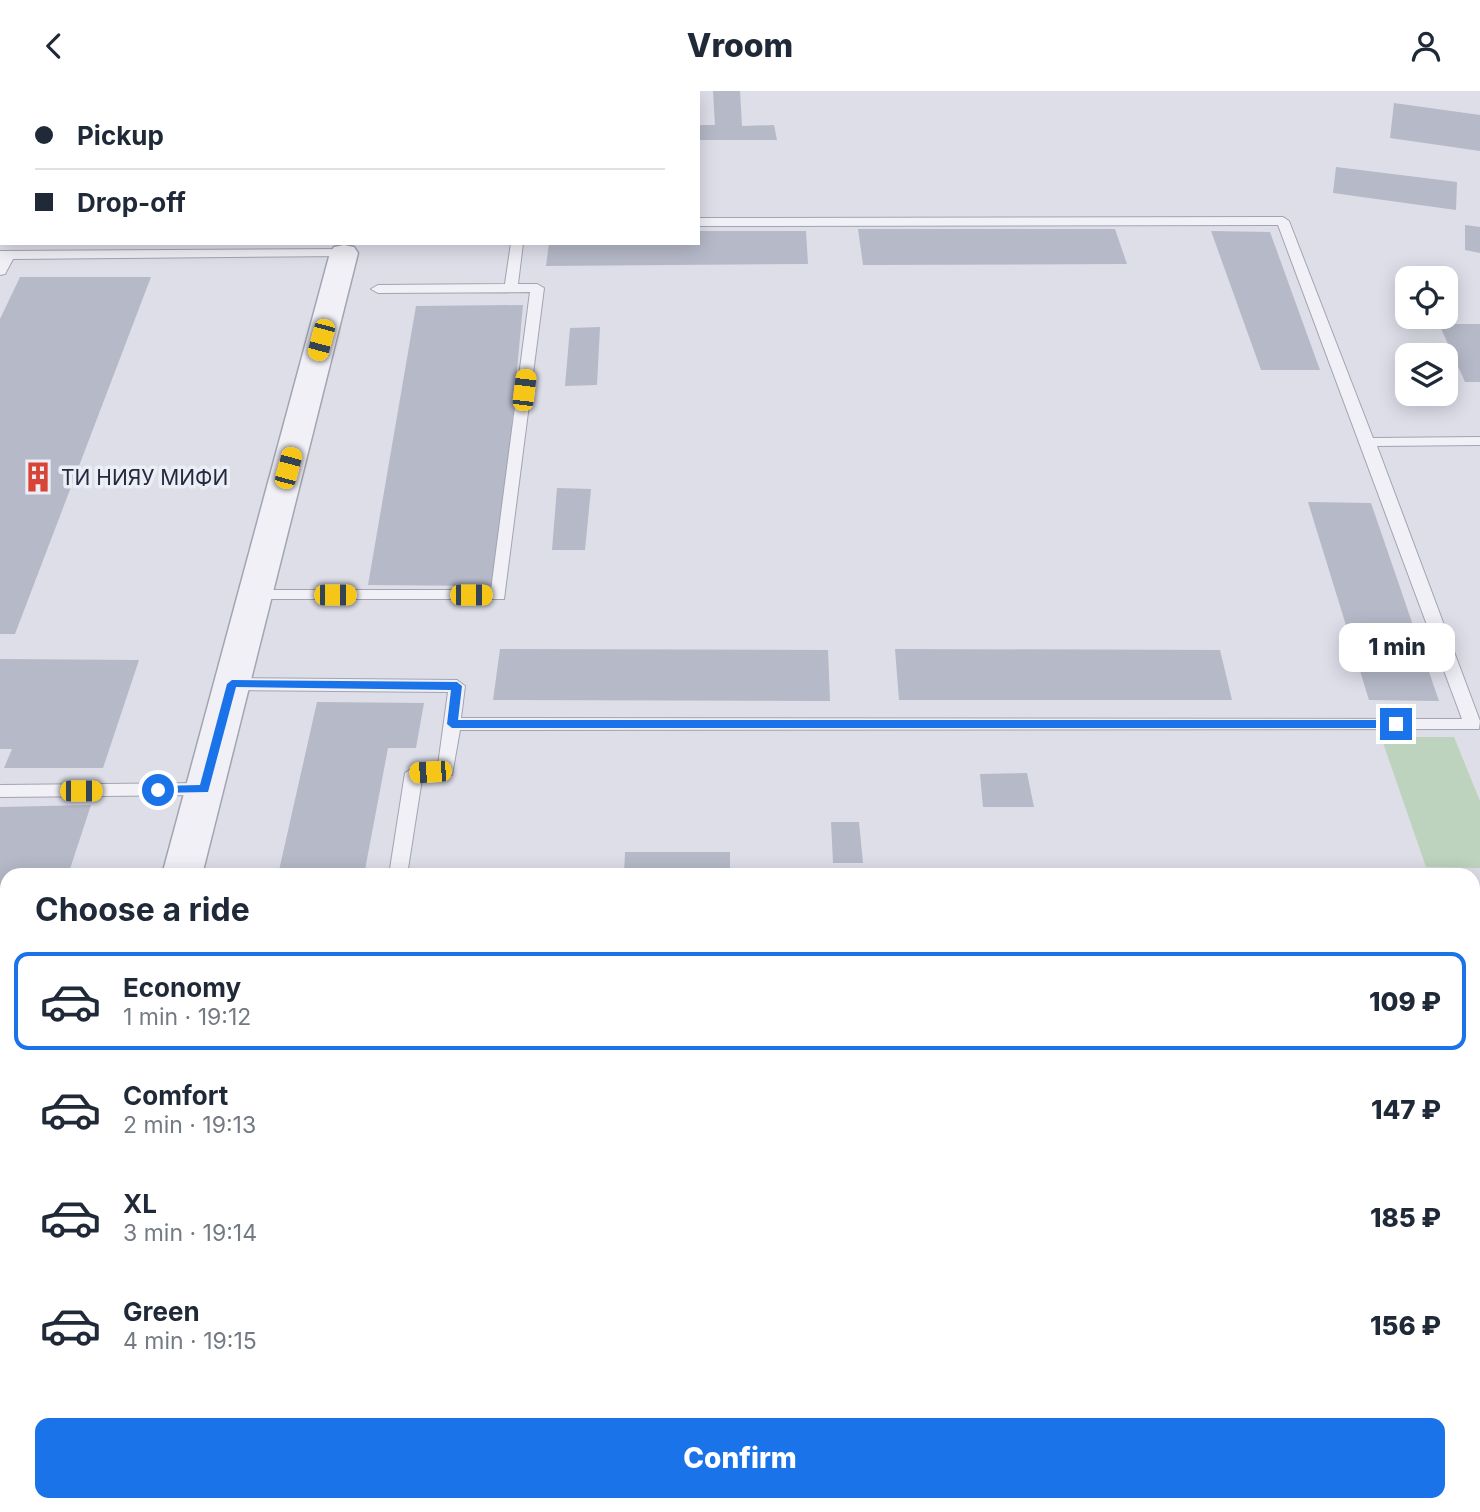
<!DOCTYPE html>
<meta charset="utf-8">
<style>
:root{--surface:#fff;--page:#f6f6f7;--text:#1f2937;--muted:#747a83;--line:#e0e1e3;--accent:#1a73e8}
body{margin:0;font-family:Inter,sans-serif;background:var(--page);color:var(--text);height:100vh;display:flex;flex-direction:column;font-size:26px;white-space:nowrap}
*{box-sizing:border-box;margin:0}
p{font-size:23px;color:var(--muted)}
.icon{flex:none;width:38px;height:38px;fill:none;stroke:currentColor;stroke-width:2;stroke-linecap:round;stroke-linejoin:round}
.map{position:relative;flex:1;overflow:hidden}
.sheet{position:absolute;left:0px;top:777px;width:1480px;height:644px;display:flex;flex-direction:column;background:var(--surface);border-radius:21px 21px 0 0;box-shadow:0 4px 18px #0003}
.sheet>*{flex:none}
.top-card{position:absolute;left:0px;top:0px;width:700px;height:154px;box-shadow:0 4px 18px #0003;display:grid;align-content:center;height:154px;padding:0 35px;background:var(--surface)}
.tools{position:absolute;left:1395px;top:175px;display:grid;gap:14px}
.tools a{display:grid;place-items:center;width:63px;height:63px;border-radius:14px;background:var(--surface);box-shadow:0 4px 18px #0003;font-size:35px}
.end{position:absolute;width:32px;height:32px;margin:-16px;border:9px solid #1a73e8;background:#fff;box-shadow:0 0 0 4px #fff}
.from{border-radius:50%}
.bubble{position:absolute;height:49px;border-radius:14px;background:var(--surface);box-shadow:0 4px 18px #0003;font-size:23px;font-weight:800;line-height:49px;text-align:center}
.car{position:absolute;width:21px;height:42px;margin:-21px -10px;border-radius:9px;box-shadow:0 0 5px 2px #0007;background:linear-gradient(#f5c518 24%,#345 0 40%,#f5c518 0 76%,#345 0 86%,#f5c518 0)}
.top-card b{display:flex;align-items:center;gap:24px;height:66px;font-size:26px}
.top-card b+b{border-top:2px solid var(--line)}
.top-card i{width:18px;height:18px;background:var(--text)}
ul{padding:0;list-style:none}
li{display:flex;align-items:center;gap:21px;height:98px;margin:0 14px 10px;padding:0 21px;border:4px solid transparent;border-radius:14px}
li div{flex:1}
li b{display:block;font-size:26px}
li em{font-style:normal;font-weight:800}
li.selected{border-color:var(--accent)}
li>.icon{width:63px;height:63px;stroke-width:1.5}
h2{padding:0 35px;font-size:32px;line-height:84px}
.button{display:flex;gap:14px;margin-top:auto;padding:14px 35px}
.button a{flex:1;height:80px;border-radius:14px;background:var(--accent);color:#fff;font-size:28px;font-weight:800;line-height:80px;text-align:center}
header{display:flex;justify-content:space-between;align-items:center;height:91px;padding:0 35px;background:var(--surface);font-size:32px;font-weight:800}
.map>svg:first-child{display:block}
.green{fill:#bdd3bd}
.building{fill:#b6b9c8}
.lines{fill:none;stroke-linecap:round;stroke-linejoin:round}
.service-casing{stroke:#a2a4b2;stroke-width:2}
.pedestrian-casing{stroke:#a2a4b2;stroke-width:3}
.tertiary-casing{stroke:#a2a4b2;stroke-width:3}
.service{fill:#f0f0f6;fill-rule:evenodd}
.pedestrian{fill:#f0f0f6;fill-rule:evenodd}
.tertiary{fill:#f0f0f6;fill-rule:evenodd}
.route{fill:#1a73e8}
.labels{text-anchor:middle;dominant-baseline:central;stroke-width:7;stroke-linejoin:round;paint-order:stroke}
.poi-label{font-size:21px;fill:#25283f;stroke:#eceef6;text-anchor:start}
</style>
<header><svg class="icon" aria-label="back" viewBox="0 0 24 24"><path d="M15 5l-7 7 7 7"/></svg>Vroom<svg class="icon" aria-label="person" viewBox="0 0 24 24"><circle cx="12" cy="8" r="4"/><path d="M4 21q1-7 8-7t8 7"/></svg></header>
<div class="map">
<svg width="1480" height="1421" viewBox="0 0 1480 1421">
<rect width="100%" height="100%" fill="#dddee8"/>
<path class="green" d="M1381 646H1454L1480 710V777L1426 776Z"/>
<g class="building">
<path d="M713 0H740L742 35 774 34 777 49H698V34H715Z"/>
<path d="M1394 12 1480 24V60L1390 47Z"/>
<path d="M1336 76 1457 91 1456 119 1333 102Z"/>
<path d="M1465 134 1480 136V162L1465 159Z"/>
<path d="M858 138H1115L1127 173 863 174Z"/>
<path d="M698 140H806L808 173 546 175 549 152H698Z"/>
<path d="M1211 140 1270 141 1320 279H1261Z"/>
<path d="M20 186H151L15 543H0V228Z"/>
<path d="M523 214 497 495 368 494 416 215Z"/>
<path d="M1439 233H1480V291H1465Z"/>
<path d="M600 236 597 294 565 295 570 237Z"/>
<path d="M557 397 591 398 585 459H552Z"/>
<path d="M1308 411 1371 412 1439 610 1369 609Z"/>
<path d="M500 558 828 559 830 610 493 609Z"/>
<path d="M895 558 1220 559 1232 609H899Z"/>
<path d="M0 568 139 569 103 677H4L12 658H0Z"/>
<path d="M317 611 424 612 416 657H388L364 784H278Z"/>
<path d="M1027 682 1034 716H983L980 683Z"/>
<path d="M91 714 68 784H7V977L0 997V716Z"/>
<path d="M831 731H859L863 772H833Z"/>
<path d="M625 761H730V784H624Z"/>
<rect x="1474" y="1064" width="6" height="80"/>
</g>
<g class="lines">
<g class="service-casing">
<g id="service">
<rect x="531" y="0" width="12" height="2"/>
<path d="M1283 126 1289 130 1373 347 1480 346V354L1377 355 1480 630 1479 638 460 639 452 684 422 688 407 784H389L405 682 414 676 438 674 448 601 232 599 224 593 232 587 457 589 465 595 461 627 1462 628 1278 134 698 135V127Z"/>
<path d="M511 152H523L518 193H537L544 197 504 508H249L247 504 249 500 255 499H491L530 201 378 202 371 198 378 194 505 193Z"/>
<path d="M344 158 349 159V165L13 168 5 183 0 184V160Z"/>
<path d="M204 692 213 698 204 704 0 706V694Z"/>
<path d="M1480 1016V1034L1474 1033V1017Z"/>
<path d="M378 1414H402L400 1421H376Z"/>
</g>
</g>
<g class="pedestrian-casing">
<rect id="pedestrian" x="376" y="0" width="18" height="2"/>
</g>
<g class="tertiary-casing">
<g id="tertiary">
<path d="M344 154 354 156 358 162 202 784H162L330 162 334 156Z"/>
<path d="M1480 1215V1261H1474V1216Z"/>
<rect x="0" y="1220" width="7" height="46"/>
<rect x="0" y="1297" width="7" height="48"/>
<rect x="1474" y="1307" width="6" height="48"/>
</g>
</g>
<use href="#service" class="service"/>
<use href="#pedestrian" class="pedestrian"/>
<use href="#tertiary" class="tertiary"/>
</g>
<path class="route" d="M232 589 457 591 462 595 458 629H1396L1402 633 1396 637H452L447 633 451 599 236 596 208 701 154 702 152 699 158 695 200 694 227 593Z"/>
<defs>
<g id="building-bare" transform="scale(2.415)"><path d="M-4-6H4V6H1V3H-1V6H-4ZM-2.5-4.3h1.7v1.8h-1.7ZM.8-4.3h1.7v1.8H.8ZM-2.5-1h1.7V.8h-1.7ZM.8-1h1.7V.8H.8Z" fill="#d84436" stroke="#eceef6" stroke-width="2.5" paint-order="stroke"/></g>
</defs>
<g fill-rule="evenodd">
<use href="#building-bare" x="38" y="386"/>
</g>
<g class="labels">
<g class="poi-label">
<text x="61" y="386">ТИ НИЯУ МИФИ</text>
</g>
</g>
</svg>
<div class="tools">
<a><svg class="icon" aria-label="locate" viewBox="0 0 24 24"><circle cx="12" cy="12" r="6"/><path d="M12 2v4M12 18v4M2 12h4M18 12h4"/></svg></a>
<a><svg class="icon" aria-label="layers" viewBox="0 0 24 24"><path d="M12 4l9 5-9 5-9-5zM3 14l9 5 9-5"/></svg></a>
</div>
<i class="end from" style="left:158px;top:699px"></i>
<i class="end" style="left:1396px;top:633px"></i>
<div class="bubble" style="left:1339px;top:532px;width:116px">1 min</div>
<i class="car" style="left:321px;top:249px;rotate:195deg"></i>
<i class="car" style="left:524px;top:299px;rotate:7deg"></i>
<i class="car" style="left:288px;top:377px;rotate:15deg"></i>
<i class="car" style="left:335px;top:504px;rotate:90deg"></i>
<i class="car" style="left:471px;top:504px;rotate:90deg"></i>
<i class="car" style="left:430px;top:681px;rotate:266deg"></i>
<i class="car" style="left:81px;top:700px;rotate:90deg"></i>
<div class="top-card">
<b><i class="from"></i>Pickup</b>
<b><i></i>Drop-off</b>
</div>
<section class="sheet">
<h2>Choose a ride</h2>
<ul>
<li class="selected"><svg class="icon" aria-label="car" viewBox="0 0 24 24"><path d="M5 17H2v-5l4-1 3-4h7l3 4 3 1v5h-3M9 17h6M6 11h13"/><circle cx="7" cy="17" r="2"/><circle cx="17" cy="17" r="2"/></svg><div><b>Economy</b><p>1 min · 19:12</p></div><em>109 ₽</em></li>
<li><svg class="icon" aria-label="car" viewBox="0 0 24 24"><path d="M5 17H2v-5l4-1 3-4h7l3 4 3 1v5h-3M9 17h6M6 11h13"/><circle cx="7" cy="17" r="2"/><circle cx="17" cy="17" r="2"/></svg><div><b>Comfort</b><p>2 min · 19:13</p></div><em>147 ₽</em></li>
<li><svg class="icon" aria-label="car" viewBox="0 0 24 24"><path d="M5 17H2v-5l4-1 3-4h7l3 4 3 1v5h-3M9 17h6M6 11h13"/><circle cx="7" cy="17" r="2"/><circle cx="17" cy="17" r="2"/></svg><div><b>XL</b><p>3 min · 19:14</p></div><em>185 ₽</em></li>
<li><svg class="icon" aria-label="car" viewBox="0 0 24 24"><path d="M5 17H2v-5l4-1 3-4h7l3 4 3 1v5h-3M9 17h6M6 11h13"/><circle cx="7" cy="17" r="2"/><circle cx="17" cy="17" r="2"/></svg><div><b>Green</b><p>4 min · 19:15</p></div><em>156 ₽</em></li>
</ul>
<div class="button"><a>Confirm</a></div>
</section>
</div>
